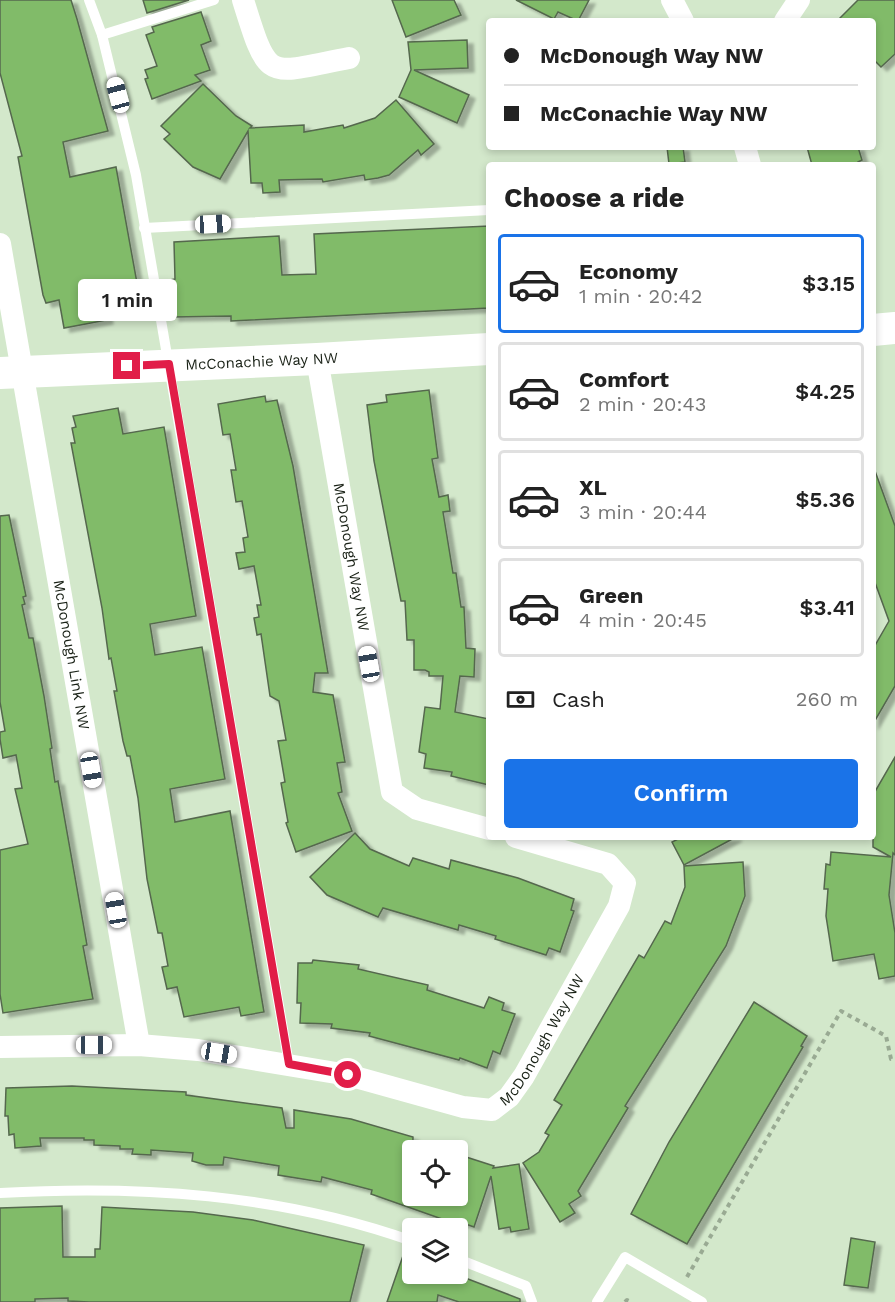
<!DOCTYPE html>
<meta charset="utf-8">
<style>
:root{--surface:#fff;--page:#f6f6f6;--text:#222;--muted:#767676;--line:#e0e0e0;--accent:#1a73e8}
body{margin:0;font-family:"Work Sans",sans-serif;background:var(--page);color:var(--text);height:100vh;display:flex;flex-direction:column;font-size:22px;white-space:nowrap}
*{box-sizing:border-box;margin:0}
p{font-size:20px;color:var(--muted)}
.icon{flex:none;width:33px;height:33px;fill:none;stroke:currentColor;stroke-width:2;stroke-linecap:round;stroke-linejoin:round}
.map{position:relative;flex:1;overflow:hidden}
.sheet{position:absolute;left:486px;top:162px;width:390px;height:678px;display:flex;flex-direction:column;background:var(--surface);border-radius:6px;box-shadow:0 3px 9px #0003}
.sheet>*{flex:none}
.hud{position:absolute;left:486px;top:18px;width:390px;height:132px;border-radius:6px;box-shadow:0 3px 9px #0003;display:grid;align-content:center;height:132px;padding:0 18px;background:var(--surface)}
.fabs{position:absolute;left:402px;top:1140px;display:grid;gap:12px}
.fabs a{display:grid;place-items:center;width:66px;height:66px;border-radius:6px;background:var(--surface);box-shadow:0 3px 9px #0003;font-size:30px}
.end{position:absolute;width:27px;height:27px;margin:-14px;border:8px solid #e11d48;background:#fff;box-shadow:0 0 0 3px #fff}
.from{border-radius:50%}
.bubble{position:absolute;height:42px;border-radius:6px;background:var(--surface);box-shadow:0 3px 9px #0003;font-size:20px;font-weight:600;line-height:42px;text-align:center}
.car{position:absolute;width:18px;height:36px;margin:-18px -9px;border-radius:8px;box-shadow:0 0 4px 2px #0007;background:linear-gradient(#fff 24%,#345 0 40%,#fff 0 76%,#345 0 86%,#fff 0)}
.hud b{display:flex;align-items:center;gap:21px;height:57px;font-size:22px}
.hud b+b{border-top:2px solid var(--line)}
.hud i{width:15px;height:15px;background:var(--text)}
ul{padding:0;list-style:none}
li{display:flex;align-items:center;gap:18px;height:99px;margin:0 12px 9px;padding:0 6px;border:3px solid var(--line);border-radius:6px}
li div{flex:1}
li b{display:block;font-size:22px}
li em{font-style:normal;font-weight:600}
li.selected{border-color:var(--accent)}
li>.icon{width:54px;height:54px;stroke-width:1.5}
h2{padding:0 18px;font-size:27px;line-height:72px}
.pay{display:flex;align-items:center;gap:15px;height:66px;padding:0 18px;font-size:22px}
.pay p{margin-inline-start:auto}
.button{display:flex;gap:12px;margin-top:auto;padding:12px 18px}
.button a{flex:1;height:69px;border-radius:6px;background:var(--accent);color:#fff;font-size:24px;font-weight:600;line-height:69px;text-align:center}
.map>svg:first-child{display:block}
.building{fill:#81bb69;stroke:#55684e;stroke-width:1.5;filter:url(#shadow)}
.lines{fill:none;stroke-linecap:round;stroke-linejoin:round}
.path{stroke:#99aa93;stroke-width:4;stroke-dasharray:4.5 4.5;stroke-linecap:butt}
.lane{stroke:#fff;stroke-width:10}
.street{stroke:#fff;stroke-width:22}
.secondary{stroke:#fff;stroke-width:32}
.route{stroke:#e11d48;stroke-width:8}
.labels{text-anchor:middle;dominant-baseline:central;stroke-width:4.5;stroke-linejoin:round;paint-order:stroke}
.street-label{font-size:15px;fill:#182015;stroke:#e0f6d8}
</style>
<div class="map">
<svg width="895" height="1302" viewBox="0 0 895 1302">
<defs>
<filter id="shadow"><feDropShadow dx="6" dy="4" stdDeviation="1.5" flood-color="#0004"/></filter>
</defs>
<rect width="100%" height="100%" fill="#d3e8cb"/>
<g class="building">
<path d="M0 0H71L77 19 108 131 63 142 70 177 116 167 137 283 101 289 107 320 64 328 59 300 46 303 43 295 18 157 22 156 0 73Z"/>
<path d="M143 0H189L147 13Z"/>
<path d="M392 0H454L461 15 406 37Z"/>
<path d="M516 0H589L578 21 558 12 554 19Z"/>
<path d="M858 0H895V54L881 67 873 59V21H837Z"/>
<path d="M201 12 211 41 201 45 210 70 195 75 201 81 152 99 145 79 148 78 145 70 157 66 146 35 154 32 152 27Z"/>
<path d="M467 40 468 68 414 70 469 95 457 123 399 97 411 70 408 42Z"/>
<path d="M203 84 236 116 252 126 250 128 304 125V132L343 125 344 128 375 118 396 100 434 144 421 155 418 150 389 175 378 178 365 180 364 175 323 182 322 179 279 180 280 192 263 193 262 183H251L248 131 220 179 193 167 164 139 170 134 161 126Z"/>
<path d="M667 147H683L685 162 669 164Z"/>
<path d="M807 147H858L862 160 858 162 859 165H812Z"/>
<path d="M489 226V308L231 321V316L173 317 169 280 175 279 174 242 279 236 282 275 316 274 314 234Z"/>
<path d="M429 390 438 458 432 459 439 497 448 495 450 511 443 512 453 573H456L461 607H464L466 648 475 649 474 677 460 676 455 712 489 719V785L451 776 452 772 424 768 426 754 419 752 425 707 440 709 443 676H429V672L425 670H414V640H407L405 601H401L374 461 367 405 387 402 386 395Z"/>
<path d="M265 396 266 402 277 400 293 466 328 673H315L313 692 333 695 345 762 337 763 342 792 338 793 352 831 296 852 286 823 288 822 281 783 285 782 278 741 286 740 279 701 270 696 261 634 257 635 254 618 259 617 257 605H261L254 566 239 569 236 553 245 552 243 538 248 537 242 501 236 502 231 470H236L230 434 223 435 218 404Z"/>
<path d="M118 408 123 434 164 427 196 616 150 624 155 655 202 647 225 779 170 789 175 822 230 811 264 1012 241 1016 239 1007 184 1017 177 987 167 989 162 967 168 966 162 933H158L147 879 138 798 130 756H127L123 741 114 691H117L111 658 109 659 102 608 71 443H75L72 428 76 427 73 416Z"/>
<path d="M875 471 895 526V686L873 724V649L889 621 873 577Z"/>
<path d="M9 515 26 596 23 597 25 604 22 605 29 638H33L44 696 52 748 50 749 55 782 58 781 87 945 83 946 93 999 3 1013 0 994V850L28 844 15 789 22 788 16 755 3 758 0 739V732L5 731 0 702V516Z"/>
<path d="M895 757V855L893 853 889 895 895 933V976L879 979 874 954 833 961 826 916 828 889H824L826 864 830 865 831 852 891 857 873 847V795Z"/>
<path d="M355 833 370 849 409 866 413 858 449 869 451 860 518 878 574 899 571 910 574 911 560 952 549 948 546 955 495 939 496 936 459 925 458 930 383 908 378 917 327 895 310 877Z"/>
<path d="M682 837H736L684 865 672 842Z"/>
<path d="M743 862 745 896 726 946 625 1106 628 1108 578 1191 581 1196 569 1204 575 1213 560 1222 523 1163 539 1152 549 1135 545 1133 562 1105 554 1100 639 955 644 958 665 921 671 924 685 887 684 866Z"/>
<path d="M313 960 359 965 358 969 428 985 427 990 484 1008 489 997 504 1003 502 1010 515 1014 500 1054 493 1051 487 1068 460 1058 459 1060 369 1036 370 1033 331 1028 332 1024 300 1023 301 1003H297L298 963H312Z"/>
<path d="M754 1002 807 1036 801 1046 803 1047 687 1244 631 1214 669 1142Z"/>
<path d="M72 1086 186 1092V1095L282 1108 286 1128H294V1110L351 1119 413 1137 412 1196H458V1173L463 1156 494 1166 493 1168 519 1164 529 1229 511 1232 510 1227 499 1229 491 1176 474 1227 460 1222 459 1225 371 1194 372 1190 322 1177 321 1182 278 1175 279 1166 224 1157 223 1165H206L192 1161 193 1153 151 1150V1155L132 1154 133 1149H120V1146L94 1145V1140H84V1138H40L41 1146 15 1148 14 1134 9 1135 8 1116H5L6 1088Z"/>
<path d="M62 1206 63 1257H95V1249H100L102 1207 193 1212 253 1220 364 1245 350 1302H89L68 1301V1298L35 1299V1302H0V1208Z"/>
<path d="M851 1238 875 1242 868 1288 844 1285Z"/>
<path d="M406 1247 412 1248V1274H455L520 1299V1302H459L438 1295 437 1302H387Z"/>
</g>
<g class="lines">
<g class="path">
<path d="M687 1277 841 1011 886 1036 891 1059H895"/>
<path d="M625 1302 627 1300 631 1302"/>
</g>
<g class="lane">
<path d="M89 0 102 35 136 175 289 1064"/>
<path d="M102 35 214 0"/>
<path d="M144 228 489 210"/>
<path d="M0 1193C140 1185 279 1194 412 1241"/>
<path d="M458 1259 526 1286 532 1302"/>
<path d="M597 1302 625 1257 702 1302"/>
</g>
<g class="street">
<path d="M243 0C269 84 266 74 349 58"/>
<path d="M672 0 683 21"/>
<path d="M785 21 799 0"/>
<path d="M745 147 750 165"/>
<path id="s1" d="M0 244 139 1045"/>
<path id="s2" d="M317 359 392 792 417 809 489 829"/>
<path id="s3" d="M0 1047 139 1045 198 1050 348 1075 463 1107 492 1110 509 1097 524 1076 619 906 625 883 608 864 516 837"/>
</g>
<g class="secondary">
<path d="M873 330 895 328"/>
<path id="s4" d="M0 373 317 359 489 349"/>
</g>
</g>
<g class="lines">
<path class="route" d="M127 366 169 364 289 1064 348 1075"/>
</g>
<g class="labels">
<g class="street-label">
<text stroke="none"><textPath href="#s4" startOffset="262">McConachie Way NW</textPath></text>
<text stroke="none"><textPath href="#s2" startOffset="201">McDonough Way NW</textPath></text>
<text stroke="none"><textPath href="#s1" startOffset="417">McDonough Link NW</textPath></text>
<text stroke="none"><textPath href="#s3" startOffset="586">McDonough Way NW</textPath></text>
</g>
</g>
</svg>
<div class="fabs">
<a><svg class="icon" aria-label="locate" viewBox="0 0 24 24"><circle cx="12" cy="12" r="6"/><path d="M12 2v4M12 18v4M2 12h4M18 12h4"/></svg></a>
<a><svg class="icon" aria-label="layers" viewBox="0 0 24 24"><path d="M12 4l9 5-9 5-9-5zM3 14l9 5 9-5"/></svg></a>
</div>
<i class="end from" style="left:348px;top:1075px"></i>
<i class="end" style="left:127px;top:366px"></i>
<div class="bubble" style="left:78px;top:279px;width:99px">1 min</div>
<i class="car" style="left:118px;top:95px;rotate:345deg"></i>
<i class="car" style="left:213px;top:224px;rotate:87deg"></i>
<i class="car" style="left:369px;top:664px;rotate:350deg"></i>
<i class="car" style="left:91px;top:770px;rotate:170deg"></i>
<i class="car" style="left:116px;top:910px;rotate:350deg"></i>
<i class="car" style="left:94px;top:1045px;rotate:90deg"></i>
<i class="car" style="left:219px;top:1053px;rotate:99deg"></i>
<div class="hud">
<b><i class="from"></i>McDonough Way NW</b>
<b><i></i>McConachie Way NW</b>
</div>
<section class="sheet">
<h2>Choose a ride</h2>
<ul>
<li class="selected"><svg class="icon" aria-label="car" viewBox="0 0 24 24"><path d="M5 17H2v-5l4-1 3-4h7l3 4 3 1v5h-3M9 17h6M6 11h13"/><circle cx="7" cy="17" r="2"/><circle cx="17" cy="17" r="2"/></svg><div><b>Economy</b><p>1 min · 20:42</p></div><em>$3.15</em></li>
<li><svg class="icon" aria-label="car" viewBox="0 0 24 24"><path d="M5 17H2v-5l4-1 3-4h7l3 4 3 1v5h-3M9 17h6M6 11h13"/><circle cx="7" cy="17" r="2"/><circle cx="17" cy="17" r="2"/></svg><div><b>Comfort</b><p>2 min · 20:43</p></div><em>$4.25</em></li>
<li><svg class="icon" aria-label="car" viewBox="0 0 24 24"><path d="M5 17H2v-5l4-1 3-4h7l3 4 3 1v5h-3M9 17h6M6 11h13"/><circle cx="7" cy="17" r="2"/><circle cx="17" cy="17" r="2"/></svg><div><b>XL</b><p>3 min · 20:44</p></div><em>$5.36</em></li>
<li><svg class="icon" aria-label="car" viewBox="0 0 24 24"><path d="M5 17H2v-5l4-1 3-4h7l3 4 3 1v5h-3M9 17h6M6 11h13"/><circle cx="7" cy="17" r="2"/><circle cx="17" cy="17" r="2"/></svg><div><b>Green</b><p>4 min · 20:45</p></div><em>$3.41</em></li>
</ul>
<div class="pay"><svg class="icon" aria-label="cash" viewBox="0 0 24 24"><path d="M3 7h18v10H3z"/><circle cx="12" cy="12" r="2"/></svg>Cash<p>260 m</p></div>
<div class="button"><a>Confirm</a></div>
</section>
</div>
